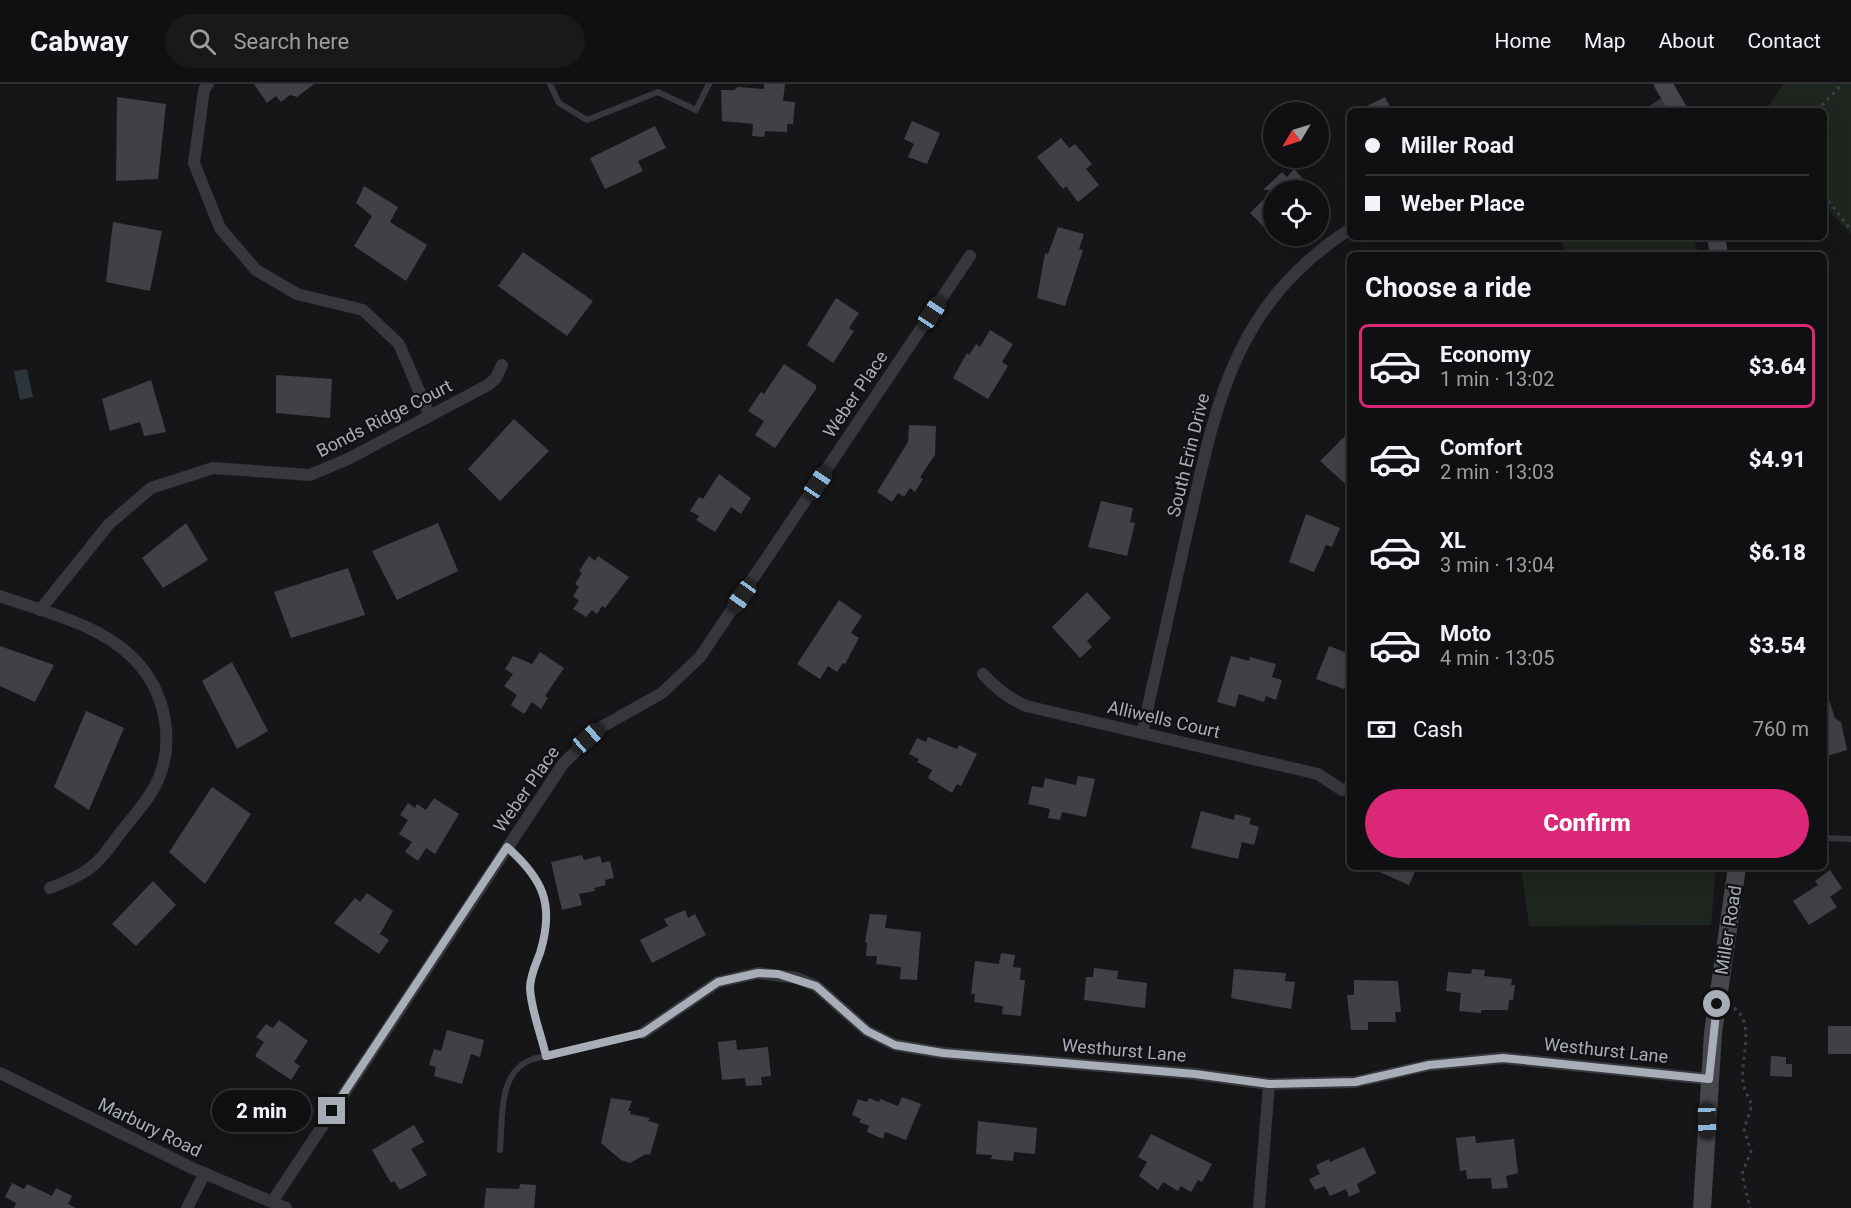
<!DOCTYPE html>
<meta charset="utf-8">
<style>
:root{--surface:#101012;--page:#19191b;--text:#f1f3f6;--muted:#9c9d9f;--line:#303032;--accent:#db2777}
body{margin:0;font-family:Roboto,sans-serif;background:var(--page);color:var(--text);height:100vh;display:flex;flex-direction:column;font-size:22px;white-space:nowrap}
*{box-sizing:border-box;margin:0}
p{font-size:20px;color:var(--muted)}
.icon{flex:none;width:33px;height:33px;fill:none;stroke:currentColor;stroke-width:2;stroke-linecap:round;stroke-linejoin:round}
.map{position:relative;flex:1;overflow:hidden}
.panel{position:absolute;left:1347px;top:168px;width:480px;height:618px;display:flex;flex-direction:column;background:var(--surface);border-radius:9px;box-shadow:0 6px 24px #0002,0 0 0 2px var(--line)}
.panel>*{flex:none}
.hud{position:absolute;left:1347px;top:24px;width:480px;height:132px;border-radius:9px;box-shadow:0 6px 24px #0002,0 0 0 2px var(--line);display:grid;align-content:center;height:132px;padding:0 18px;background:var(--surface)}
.needle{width:39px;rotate:232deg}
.buttons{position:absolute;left:1263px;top:18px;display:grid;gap:12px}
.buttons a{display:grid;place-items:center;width:66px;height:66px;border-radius:50%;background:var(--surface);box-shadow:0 6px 24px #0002,0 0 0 2px var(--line);font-size:30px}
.end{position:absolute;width:27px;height:27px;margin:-14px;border:8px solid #a8adb8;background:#111;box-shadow:0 0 0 3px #111}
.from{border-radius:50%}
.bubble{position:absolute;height:42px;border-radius:21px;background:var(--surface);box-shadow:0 6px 24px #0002,0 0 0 2px var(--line);font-size:20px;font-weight:800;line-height:42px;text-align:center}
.car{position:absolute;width:18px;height:36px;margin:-18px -9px;border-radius:8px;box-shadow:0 0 4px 2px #0007;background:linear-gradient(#222 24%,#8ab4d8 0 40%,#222 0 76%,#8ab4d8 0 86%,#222 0)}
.hud b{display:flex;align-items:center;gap:21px;height:57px;font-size:22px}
.hud b+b{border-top:2px solid var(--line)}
.hud i{width:15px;height:15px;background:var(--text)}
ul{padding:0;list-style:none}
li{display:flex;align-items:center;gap:18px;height:84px;margin:0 12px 9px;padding:0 6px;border:3px solid transparent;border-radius:9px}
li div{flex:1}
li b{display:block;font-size:22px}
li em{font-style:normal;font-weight:800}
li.current{border-color:var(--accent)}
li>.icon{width:54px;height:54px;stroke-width:1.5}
h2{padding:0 18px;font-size:27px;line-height:72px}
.pay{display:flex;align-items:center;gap:15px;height:66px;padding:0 18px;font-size:22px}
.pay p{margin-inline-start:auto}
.button{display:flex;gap:12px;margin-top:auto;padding:12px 18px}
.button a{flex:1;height:69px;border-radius:36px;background:var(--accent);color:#fff;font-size:24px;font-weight:800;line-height:69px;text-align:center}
header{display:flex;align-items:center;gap:36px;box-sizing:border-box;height:84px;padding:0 30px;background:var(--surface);border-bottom:2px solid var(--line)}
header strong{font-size:28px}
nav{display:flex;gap:33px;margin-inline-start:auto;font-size:21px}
.search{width:420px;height:54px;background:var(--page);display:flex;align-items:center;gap:15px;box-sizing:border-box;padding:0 21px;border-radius:33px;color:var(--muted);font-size:22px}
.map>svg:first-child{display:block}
.green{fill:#1e261f}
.water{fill:#2c353c}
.building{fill:#404145}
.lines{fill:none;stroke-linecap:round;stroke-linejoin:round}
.path{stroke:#3d3f44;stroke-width:3;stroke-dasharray:3 4.5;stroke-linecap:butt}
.lane{stroke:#37383d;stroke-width:6}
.street{stroke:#37383d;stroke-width:12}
.secondary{stroke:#45474d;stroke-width:18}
.route{stroke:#a8adb8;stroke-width:8}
.labels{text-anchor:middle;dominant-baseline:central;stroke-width:4.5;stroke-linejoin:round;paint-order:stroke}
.street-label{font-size:18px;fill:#a8adb8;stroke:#111113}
</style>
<header>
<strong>Cabway</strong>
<div class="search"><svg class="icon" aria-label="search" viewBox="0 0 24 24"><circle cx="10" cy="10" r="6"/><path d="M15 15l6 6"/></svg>Search here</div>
<nav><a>Home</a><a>Map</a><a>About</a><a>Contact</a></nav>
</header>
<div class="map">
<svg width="1851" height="1124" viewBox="0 0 1851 1124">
<rect width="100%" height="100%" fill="#161618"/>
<g class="green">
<path d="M1784 0H1851V150L1824 121V27H1765Z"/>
<path d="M1561 153H1692L1700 171H1566Z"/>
<path d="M1521 783H1716L1711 841 1529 842Z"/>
</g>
<path class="water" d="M27 285 33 313 20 316 14 287Z"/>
<g class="building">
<path d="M254 0H314L297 13 290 11 281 18 276 12 267 19Z"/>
<path d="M764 0H785L783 17 795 18 793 40H787V48L765 47 764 53 752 52 753 40 722 37 721 6H734L738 3 764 5Z"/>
<path d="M117 13 166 20 158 95 116 97Z"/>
<path d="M1385 13 1392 27H1357Z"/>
<path d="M912 37 940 49 927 80 908 73 914 60 904 55Z"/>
<path d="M655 42 666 64 638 77 643 87 605 105 590 74Z"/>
<path d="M1061 54 1069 64 1075 60 1092 80 1086 85 1099 101 1078 118 1066 102 1063 105 1037 73Z"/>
<path d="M1294 85 1313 106H1274V153L1250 129 1273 106H1263L1282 88 1287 93Z"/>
<path d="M364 102 398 123 390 138 427 161 406 197 354 162 372 132 356 119Z"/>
<path d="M113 138 162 147 150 207 106 198Z"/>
<path d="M1058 143 1084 150 1079 165 1083 166 1065 222 1037 214 1045 169 1048 170Z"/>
<path d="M523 168 593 217 567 252 498 202Z"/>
<path d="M836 214 859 229 849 244 854 247 833 279 807 261Z"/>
<path d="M990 246 1013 260 1002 278 1008 282 988 315 953 294 967 269 969 271 976 260 980 263Z"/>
<path d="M784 280 816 301V305L775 364 755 351 764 337 748 327 761 308 764 310Z"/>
<path d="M276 291 332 295 330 334 276 329Z"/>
<path d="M151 296 166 348 144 352 140 338 110 347 102 315Z"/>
<path d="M514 335 549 367 500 417 468 385Z"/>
<path d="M909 341 936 342 935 371 920 393 923 395 915 408 910 404 904 413 898 409 892 418 877 408 908 358Z"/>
<path d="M1350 347V404L1320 377Z"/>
<path d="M719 390 751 414 741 430 731 423 715 448 696 436 699 432 690 427 699 413 703 415Z"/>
<path d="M1101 417 1133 424 1130 438 1135 439 1127 472 1088 463Z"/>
<path d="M1306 430 1340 444 1332 463 1326 461 1314 488 1289 478Z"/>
<path d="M186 439 208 476 163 504 142 474Z"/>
<path d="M438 439 458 487 397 516 372 467Z"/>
<path d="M589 472 595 477 598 472 629 493 605 524 602 522 597 530 592 526 586 533 573 525 579 517 573 512 579 503 575 500 582 489 579 487Z"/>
<path d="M348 484 365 531 291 554 274 508Z"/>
<path d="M1087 508 1111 534 1087 557 1092 563 1080 574 1052 543Z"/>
<path d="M839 516 862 532 851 549 859 554 845 580 843 579 837 588 828 582 820 595 797 580Z"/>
<path d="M0 562 54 581 35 618 0 602Z"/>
<path d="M1329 562 1350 570V602L1346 600 1344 605 1316 595Z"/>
<path d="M540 568 564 584 545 612 548 614 541 625 532 618 524 630 511 621 517 611 504 602 513 590 505 585 513 572 532 580Z"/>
<path d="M1231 572 1249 577 1250 573 1276 580 1272 593 1282 596 1276 616 1266 612 1264 618 1239 610 1235 623 1217 618Z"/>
<path d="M232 578 268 647 237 665 202 597Z"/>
<path d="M1824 610H1827L1835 634 1841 638 1847 666 1824 673Z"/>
<path d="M86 627 124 644 89 726 54 703Z"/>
<path d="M928 653 957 665 959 661 977 670 961 702 957 700 952 709 928 694 932 686 917 678 919 675 909 670 917 654 926 658Z"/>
<path d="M1078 692 1095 695 1086 733 1062 728 1060 736 1048 734 1050 725 1028 720 1032 702 1043 704 1045 694 1076 701Z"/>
<path d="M212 703 251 730 205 800 169 768Z"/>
<path d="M434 714 459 730 435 770 426 764 418 777 405 768 412 758 399 750 408 736 400 731 408 719 415 724 417 720 426 726Z"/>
<path d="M1201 727 1234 736 1235 730 1251 734 1249 740 1259 743 1254 761 1242 758 1238 775 1191 764Z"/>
<path d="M582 771 584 776 600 772 602 779 610 777 614 794 605 796 606 801 594 804 595 807 579 810 582 821 562 826 551 778Z"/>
<path d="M1368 783H1417L1409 801Z"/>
<path d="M1830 786 1842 804 1830 813 1837 823 1809 841 1793 817 1818 801 1815 797Z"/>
<path d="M153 797 176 821 136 862 112 840Z"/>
<path d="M367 809 393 827 380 850 389 856 379 870 334 839 355 814 360 818Z"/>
<path d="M685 826 688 834 695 830 706 851 652 879 640 856 668 842 664 835Z"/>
<path d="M870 830 887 831 885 844 921 848 917 896 900 895 901 883 876 880 877 872H866L867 859 865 858Z"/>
<path d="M1001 869 1015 871 1013 883 1021 884 1020 896H1025L1021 932 1002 930 1003 922 974 918 975 910H971L975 877 999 880Z"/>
<path d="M1094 884 1118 887 1117 895 1147 899 1145 924 1084 916 1086 893H1093Z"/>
<path d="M1234 885 1286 889 1285 897 1295 898 1291 925 1231 914Z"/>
<path d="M1472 885 1485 886 1484 892 1512 895 1511 901H1515L1513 916H1509L1508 926H1481V929L1459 927 1461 909 1446 907 1448 888 1471 890Z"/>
<path d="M1354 896 1398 897 1401 928H1395L1396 938H1368V946H1351L1347 911H1354Z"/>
<path d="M279 936 308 957 294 978 300 982 291 996 255 972 264 958 256 953 266 940 273 944Z"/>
<rect x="1828" y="942" width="23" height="28"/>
<path d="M447 946 484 956 480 973 471 970 462 1000 434 992 436 983 429 981 434 965 441 967Z"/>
<path d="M736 956 737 966 768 963 771 992 761 993 762 1001 746 1002 745 994 722 996 718 958Z"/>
<path d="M1771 972 1786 973V980H1792V993L1770 992Z"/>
<path d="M902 1013 921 1020 906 1056 885 1048 883 1055 867 1048 869 1042 859 1038 861 1035 852 1031 858 1015 867 1018 869 1014 879 1018 880 1015 898 1022Z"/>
<path d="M611 1014 632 1017 628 1027H631L630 1030 650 1034 648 1037 659 1040 650 1071 646 1070 630 1079 621 1076 601 1059Z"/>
<path d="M978 1037 1037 1044 1035 1070 1014 1068 1013 1077 991 1075 992 1071 976 1070Z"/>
<path d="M414 1041 424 1058 411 1065 427 1091 400 1106 394 1097 391 1099 372 1066Z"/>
<path d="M1151 1050 1212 1080 1202 1098 1198 1096 1191 1108 1181 1102 1178 1107 1163 1098 1158 1106 1139 1092 1147 1078 1138 1073Z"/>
<path d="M1475 1052 1476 1059 1514 1055 1518 1089 1506 1092 1508 1104 1492 1105 1491 1094 1467 1095 1466 1086 1460 1087 1456 1054Z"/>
<path d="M1364 1063 1376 1089 1357 1100 1360 1108 1349 1113 1346 1105 1330 1112 1325 1102 1315 1106 1309 1095 1320 1090 1316 1081 1329 1075 1330 1078Z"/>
<path d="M12 1099 24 1105 27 1100 52 1112 56 1104 72 1112 68 1120 76 1124H14L16 1119 5 1113Z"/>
<path d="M520 1100 536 1101 534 1124H484L486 1104 519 1105Z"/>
</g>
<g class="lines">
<g class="path">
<path d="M1817 27 1842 0"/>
<path d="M1824 111 1851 146"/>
<path d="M1734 924C1756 939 1740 976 1743 998 1744 1006 1749 1014 1752 1021L1744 1045 1751 1067 1742 1090 1750 1124"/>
</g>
<g class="lane">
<path d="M550 0 559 19 587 36 658 8 696 26 709 0"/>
<path d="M1342 706 1350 697"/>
<path d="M1824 754 1851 755"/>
<path d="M507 763C542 795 555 821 540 869 536 880 530 892 530 904 531 926 541 951 546 972"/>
<path d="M500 1066C503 1035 497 987 533 975L643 949"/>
</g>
<g class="street">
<path d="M208 0 204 6 194 79 220 144 256 186 297 210 363 226 399 260 429 330"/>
<path d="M1653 27 1672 14"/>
<path d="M0 512C44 528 99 540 132 573 167 607 177 662 154 704 145 720 132 734 121 748 111 761 101 777 87 786 76 794 63 799 50 804"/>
<path d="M40 526 109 440 151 404 213 384 310 391 348 375 488 301 496 294 502 281"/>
<path d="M983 590C996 605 1008 614 1026 622L1318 690 1342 706"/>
<path d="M1142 649C1157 582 1172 515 1187 448 1216 321 1232 222 1350 145"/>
<path d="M643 949 718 898 758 889 797 894 816 902 867 947 895 961 943 969 1195 990 1269 1000 1355 998 1429 981 1503 974 1709 995"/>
<path d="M0 989 192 1084 286 1124"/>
<path d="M272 1118 563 680 598 645 662 609 700 573 970 172"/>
<path d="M187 1124 205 1089"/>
<path d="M1259 1124 1269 1000"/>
</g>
<g class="secondary">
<path d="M1663 0 1679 27"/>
<path d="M1716 153 1719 171"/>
<path d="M1702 1124 1713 949 1737 783"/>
</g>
</g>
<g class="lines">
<path class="route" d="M332 1027 507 763C543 795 555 820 540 869 536 880 530 892 530 904 531 926 541 950 546 972L643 949 718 898 758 889 778 890 816 902 867 947 895 961 943 969 1195 990 1269 1000 1355 998 1429 981 1503 974 1709 995 1717 920"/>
</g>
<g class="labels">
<g class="street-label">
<text transform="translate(855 310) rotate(-56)">Weber Place</text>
<text transform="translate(384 334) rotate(-27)">Bonds Ridge Court</text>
<text transform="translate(1188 371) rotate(-76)">South Erin Drive</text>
<text transform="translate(1164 635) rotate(13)">Alliwells Court</text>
<text transform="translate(526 705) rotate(-55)">Weber Place</text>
<text transform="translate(1728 846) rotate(-81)">Miller Road</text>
<text transform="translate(1124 966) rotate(5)">Westhurst Lane</text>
<text transform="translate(1606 966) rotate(6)">Westhurst Lane</text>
<text transform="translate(150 1043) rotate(26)">Marbury Road</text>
</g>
</g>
</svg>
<div class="buttons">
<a><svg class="needle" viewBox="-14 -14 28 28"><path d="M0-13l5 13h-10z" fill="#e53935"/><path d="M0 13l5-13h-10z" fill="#9c9d9f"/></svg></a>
<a><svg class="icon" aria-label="locate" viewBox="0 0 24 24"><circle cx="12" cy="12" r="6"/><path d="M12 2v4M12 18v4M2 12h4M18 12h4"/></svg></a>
</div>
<i class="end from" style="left:1717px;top:920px"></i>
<i class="end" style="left:332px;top:1027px"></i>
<div class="bubble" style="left:212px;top:1006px;width:99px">2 min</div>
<i class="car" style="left:932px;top:229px;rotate:34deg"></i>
<i class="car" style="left:818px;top:399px;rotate:34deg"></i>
<i class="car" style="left:742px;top:512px;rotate:215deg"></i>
<i class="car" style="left:588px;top:654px;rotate:49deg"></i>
<i class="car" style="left:1707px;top:1037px;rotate:178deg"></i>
<div class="hud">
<b><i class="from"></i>Miller Road</b>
<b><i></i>Weber Place</b>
</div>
<section class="panel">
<h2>Choose a ride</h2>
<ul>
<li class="current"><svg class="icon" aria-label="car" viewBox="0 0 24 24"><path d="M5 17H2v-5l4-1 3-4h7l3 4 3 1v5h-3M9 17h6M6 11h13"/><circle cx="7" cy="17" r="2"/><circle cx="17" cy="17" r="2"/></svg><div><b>Economy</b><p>1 min · 13:02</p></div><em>$3.64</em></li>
<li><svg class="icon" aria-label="car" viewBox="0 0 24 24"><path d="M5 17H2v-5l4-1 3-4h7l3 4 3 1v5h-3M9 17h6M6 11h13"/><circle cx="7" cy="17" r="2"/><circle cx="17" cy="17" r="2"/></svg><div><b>Comfort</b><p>2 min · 13:03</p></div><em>$4.91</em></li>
<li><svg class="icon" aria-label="car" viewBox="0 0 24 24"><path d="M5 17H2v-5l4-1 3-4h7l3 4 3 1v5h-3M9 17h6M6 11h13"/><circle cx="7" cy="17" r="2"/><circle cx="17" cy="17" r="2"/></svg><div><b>XL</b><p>3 min · 13:04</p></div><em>$6.18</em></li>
<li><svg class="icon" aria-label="car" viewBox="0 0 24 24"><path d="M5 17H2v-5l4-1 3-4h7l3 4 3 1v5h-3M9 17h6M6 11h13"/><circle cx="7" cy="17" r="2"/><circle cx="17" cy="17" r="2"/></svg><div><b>Moto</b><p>4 min · 13:05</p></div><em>$3.54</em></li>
</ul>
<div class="pay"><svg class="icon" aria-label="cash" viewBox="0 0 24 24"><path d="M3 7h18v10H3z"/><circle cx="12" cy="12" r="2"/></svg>Cash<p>760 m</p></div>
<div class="button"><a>Confirm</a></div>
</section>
</div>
